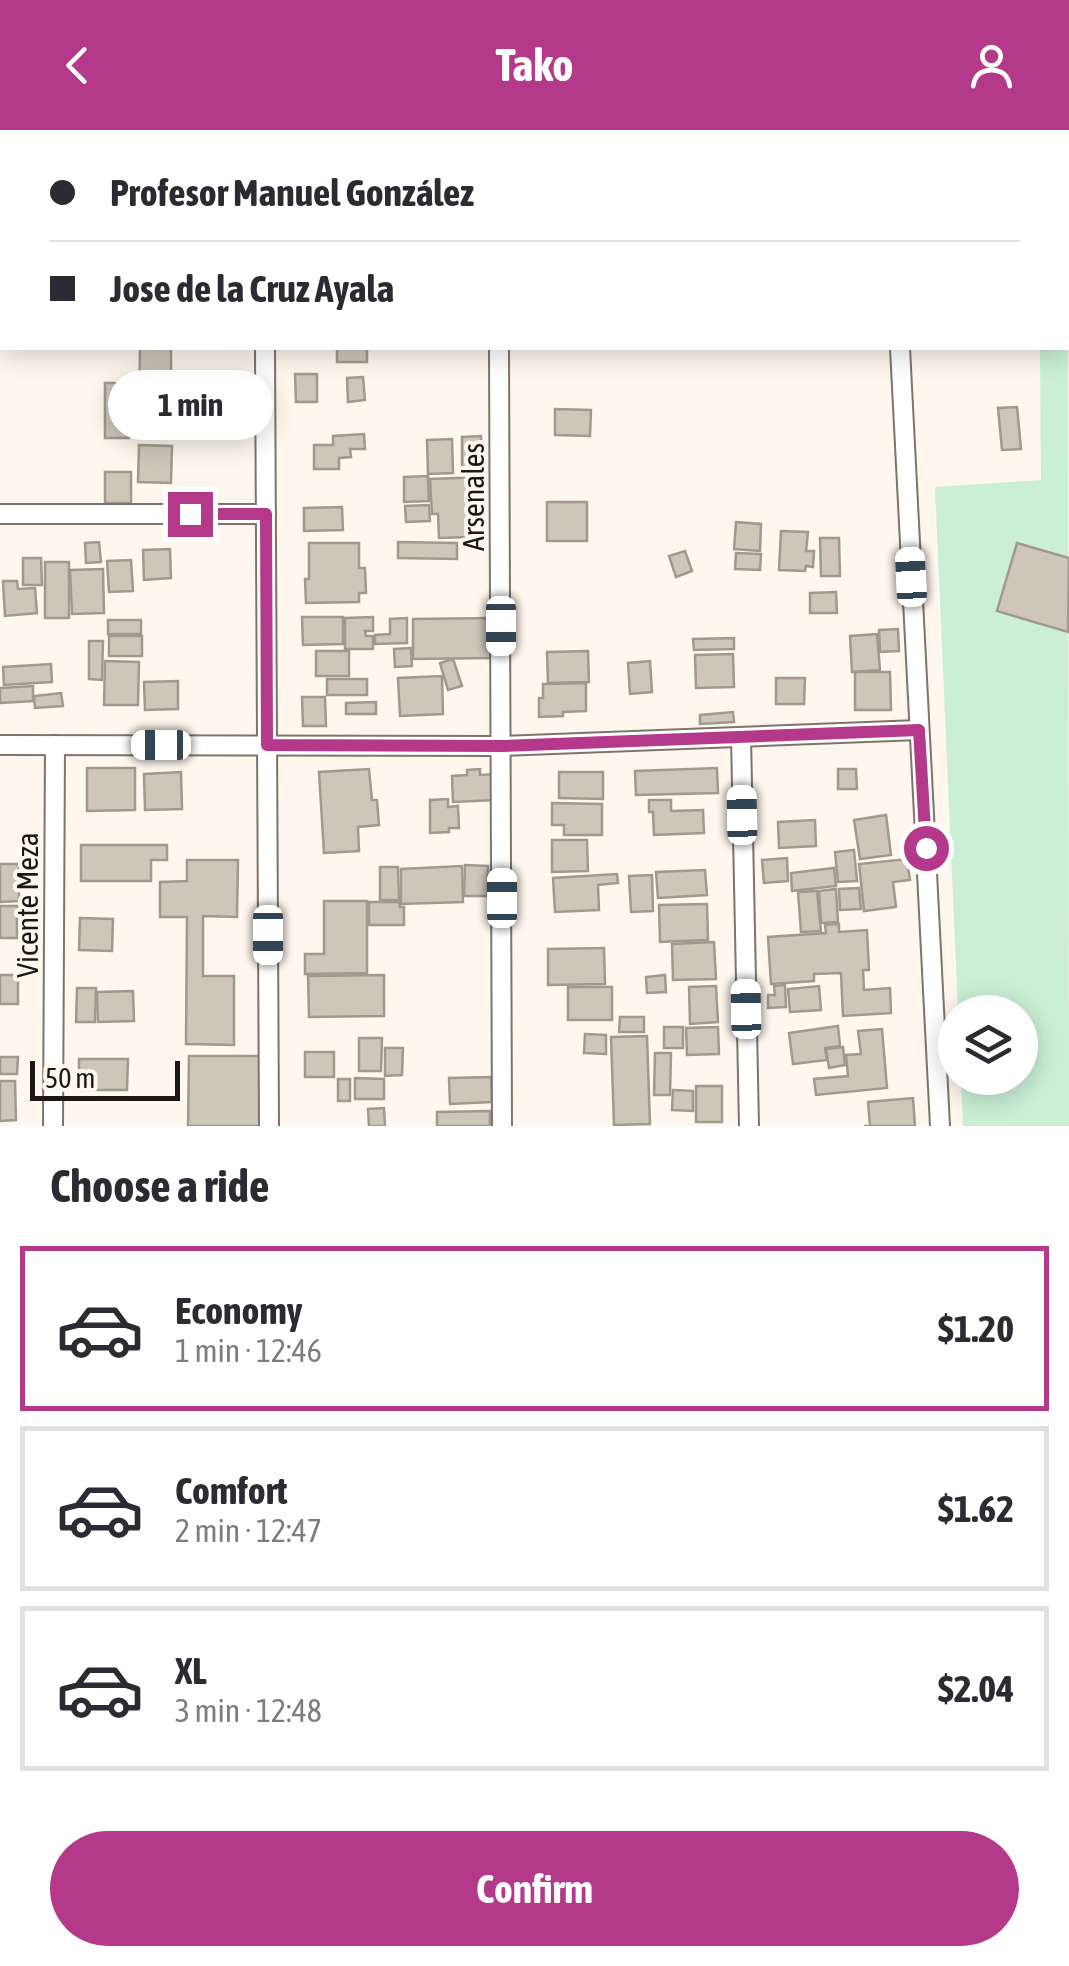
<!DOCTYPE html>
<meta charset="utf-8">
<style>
:root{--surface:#fff;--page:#f7f7f7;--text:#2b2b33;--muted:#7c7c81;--line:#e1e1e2;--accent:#b4398a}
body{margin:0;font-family:"Asap Condensed",sans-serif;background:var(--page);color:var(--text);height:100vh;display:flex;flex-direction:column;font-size:38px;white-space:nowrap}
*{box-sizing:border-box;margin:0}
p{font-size:32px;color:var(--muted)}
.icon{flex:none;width:55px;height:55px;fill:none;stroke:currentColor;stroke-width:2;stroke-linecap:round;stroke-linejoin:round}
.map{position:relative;height:996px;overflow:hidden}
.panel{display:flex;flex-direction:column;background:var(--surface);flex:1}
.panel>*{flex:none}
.banner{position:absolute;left:0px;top:0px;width:1070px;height:220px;box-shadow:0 5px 25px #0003;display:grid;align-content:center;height:220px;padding:0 50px;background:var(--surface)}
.tools{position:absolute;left:938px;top:865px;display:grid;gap:20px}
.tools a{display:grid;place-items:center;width:100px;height:100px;border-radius:50%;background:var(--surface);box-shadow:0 5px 25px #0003;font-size:50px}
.scale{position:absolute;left:30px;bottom:25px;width:150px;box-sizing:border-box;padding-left:10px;border:5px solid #1b1713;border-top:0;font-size:28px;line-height:35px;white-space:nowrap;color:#1b1713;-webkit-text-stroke:8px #fff6ed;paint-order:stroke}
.end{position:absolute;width:45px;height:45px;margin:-22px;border:12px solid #b4398a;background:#fff;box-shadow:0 0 0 5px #fff}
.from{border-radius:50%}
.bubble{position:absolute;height:70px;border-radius:35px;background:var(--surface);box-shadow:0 5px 25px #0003;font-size:32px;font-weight:700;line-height:70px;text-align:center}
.car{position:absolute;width:30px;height:60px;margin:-30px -15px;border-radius:12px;box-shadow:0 0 8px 2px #0007;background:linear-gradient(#fff 24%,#345 0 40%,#fff 0 76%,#345 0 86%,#fff 0)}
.banner b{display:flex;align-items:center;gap:35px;height:95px;font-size:38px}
.banner b+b{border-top:2px solid var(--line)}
.banner i{width:25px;height:25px;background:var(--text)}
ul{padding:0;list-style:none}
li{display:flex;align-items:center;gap:30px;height:165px;margin:0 20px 15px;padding:0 30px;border:5px solid var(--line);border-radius:0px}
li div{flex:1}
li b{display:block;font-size:38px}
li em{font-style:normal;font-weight:700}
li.current{border-color:var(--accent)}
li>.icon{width:90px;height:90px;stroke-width:1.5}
h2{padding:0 50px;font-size:45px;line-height:120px}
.button{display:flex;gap:20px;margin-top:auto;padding:20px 50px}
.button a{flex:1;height:115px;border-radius:60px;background:var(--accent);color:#fff;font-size:40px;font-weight:700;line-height:115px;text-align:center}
header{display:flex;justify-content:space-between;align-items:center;height:130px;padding:0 50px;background:var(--accent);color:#fff;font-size:45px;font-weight:700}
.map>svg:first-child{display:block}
.grass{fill:#caefd5}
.building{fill:#cfc6ba;stroke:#a1998e;stroke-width:2.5}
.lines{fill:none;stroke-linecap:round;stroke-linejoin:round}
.minor-casing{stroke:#7e746a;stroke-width:22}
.tertiary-casing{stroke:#7e746a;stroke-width:25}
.minor{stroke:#fff;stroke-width:18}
.tertiary{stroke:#fff;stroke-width:20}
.route{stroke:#b4398a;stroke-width:12}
.labels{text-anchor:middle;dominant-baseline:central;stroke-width:8;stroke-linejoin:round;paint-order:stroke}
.street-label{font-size:30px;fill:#1b1713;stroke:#fff6ed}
</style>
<header><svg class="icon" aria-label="back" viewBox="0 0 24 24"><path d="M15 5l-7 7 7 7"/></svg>Tako<svg class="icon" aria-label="person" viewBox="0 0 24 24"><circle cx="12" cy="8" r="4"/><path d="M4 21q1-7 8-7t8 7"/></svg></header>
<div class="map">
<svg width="1069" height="996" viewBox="0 0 1069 996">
<rect width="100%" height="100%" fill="#fff6ed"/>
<path class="grass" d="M1068 196 1069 996H963L961 948H1020V882H958L935 357 1041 350 1040 218H1068Z"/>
<g class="building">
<path d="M2 0H102L103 2H2V16Z"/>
<path d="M140 218H171V268H156V277H139Z"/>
<rect x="337" y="218" width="30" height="14"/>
<path d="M295 244H317V272H296Z"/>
<path d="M363 247 365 270 348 272 347 248Z"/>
<path d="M105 253H115V279H129V308H105Z"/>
<path d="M1017 277 1021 319 1002 320 998 278Z"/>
<path d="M555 279 591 280 590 306 555 305Z"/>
<path d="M364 304 365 319H350L351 327 339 328V339H314V315H333V306Z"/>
<path d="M481 306 482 341H462V307Z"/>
<path d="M452 309 453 343 428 344 427 310Z"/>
<path d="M139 315 172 316 171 353 138 352Z"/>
<rect x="105" y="342" width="26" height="31"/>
<path d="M428 346 429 371 404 372V347Z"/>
<path d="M481 347 482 372 475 373V389L468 390 469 407 439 408 438 384H432L430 349Z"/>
<rect x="547" y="372" width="40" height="39"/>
<path d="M429 375 430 391 406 392 405 376Z"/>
<path d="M342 377 343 400 304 401V378Z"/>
<path d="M736 392 761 394 760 421 734 419Z"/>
<path d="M781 401 808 402 806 421H814L813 437 806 436 805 441 779 440Z"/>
<path d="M820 408H839L840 446H821Z"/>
<path d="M99 412 101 432 86 433 85 413Z"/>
<path d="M398 412 457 413V429L398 428Z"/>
<path d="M309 413H359V438H365L366 463H359V472L306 473 305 449H309Z"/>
<path d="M1017 413 1069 428 1068 502 997 481Z"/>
<path d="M170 419 171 448 144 450 143 420Z"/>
<path d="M685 421 692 441 676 447 669 426Z"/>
<path d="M736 423 761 424 760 440 735 439Z"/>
<path d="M23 428H41L42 455H23Z"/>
<path d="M131 430 133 461 109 462 107 431Z"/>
<rect x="45" y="432" width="24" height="56"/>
<path d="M103 439 104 483 72 484 70 440Z"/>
<path d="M3 451H17L18 459 35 458 37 483 5 486Z"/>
<path d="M836 462 837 483H810V463Z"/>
<path d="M302 487H343V514L303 515Z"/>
<path d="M373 487V501H365L366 506H373V519H345V488Z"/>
<path d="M407 488V513L375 514V505L390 504V489Z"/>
<path d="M490 488 491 528 413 529V489Z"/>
<rect x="108" y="490" width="33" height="14"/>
<path d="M898 499 899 521 880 522 879 500Z"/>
<path d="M877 504 880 540 852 542 850 506Z"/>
<rect x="109" y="506" width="33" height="20"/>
<path d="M734 508V519L694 520 693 509Z"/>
<path d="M89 511H103L102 550 89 549Z"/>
<path d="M411 518 412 536 395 537 394 519Z"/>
<rect x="316" y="521" width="33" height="25"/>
<path d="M588 521 589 552 548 553 547 522Z"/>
<path d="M733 524 734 557 696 558 695 525Z"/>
<path d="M453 529 462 556 448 560 440 533Z"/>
<path d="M105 531 139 532 138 575H104Z"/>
<path d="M650 531 652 562 630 564 628 533Z"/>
<path d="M51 534 52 552 4 555 3 537Z"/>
<path d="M855 542H890L891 580H855Z"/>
<path d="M442 546 443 584 400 586 398 548Z"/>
<path d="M776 548H805L804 574H776Z"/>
<rect x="327" y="549" width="40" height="16"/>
<path d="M178 551V579L145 580 144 552Z"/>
<path d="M586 553V581L563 582V586L539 587V568H543V554Z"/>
<path d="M33 556V571L0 573V558Z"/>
<path d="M61 563 63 576 35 578 34 566Z"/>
<path d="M302 567H325L326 596H303Z"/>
<path d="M376 572V584H346V573Z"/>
<path d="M733 582 734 592 700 594V585Z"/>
<path d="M87 638H135V680L87 681Z"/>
<path d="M717 638 718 663 636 665 635 641Z"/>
<path d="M369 639 372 670H377L379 695 358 697 359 721 324 723 319 642Z"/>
<path d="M480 639V645L495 644 496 670 453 672 452 646 467 645V640Z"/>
<path d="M838 639H856L857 659H838Z"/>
<path d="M181 642 182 679 145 680 144 644Z"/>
<path d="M559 642H603V669L559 668Z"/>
<path d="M448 669V677L458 676 459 698H449V702L430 703V670Z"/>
<path d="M649 670H671V681L703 680 704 703 654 705 653 682H649Z"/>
<path d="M552 673 602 674V705H564V695H552Z"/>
<path d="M886 685 891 725 860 729 854 690Z"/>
<path d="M815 690 816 716 779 718 778 692Z"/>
<path d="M552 710H587L588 741 552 742Z"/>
<path d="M81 715H167V730H151V751H81Z"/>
<path d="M854 720 857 751 838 752 835 722Z"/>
<path d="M787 728 788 751 764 753 762 730Z"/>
<path d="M907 729 910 750 893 752 896 777 864 781 859 734Z"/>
<path d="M187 730H238L237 787 203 786V846H234V915L186 914 187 787H160V752L187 751Z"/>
<path d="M0 734H19V771L0 772Z"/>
<path d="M465 735 488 736V766H464Z"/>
<path d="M462 736 463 772 401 774V739Z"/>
<path d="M380 737H398L399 770H380Z"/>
<path d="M834 738 836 756 792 761 791 743Z"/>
<path d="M705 740 707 765 658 768 656 742Z"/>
<path d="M617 744 618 753 598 755 599 780 555 782 553 748Z"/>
<path d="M652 745 653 781 631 782 629 746Z"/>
<path d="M859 758 861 779 840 780 839 759Z"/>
<path d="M836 759 838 792 821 793 819 761Z"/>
<path d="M817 761 821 801 801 802 798 762Z"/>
<path d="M324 771H367V843L305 844V824H324Z"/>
<path d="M369 772H399L400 777H404V795H369Z"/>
<path d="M707 774 708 810 660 812 659 775Z"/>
<rect x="0" y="776" width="17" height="32"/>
<path d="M80 788 113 789 112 821 79 820Z"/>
<path d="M839 794V802L867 800 869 840H863L864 860 890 858 891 883 843 886 841 843 814 844V851L771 854 768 807 826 803 825 795Z"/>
<path d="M714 812 716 849 673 850 672 814Z"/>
<path d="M604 818 605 854 548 855V819Z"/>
<rect x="0" y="845" width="18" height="29"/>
<path d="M384 845V886L309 887 308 846Z"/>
<path d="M665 845 666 862 647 863 646 847Z"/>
<path d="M785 855 786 877 768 878V865H775L774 856Z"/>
<path d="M716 856 718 892 690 894 689 857Z"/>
<path d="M819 856 821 880 790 882 788 859Z"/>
<rect x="568" y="857" width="44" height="33"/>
<path d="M77 858H96L95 892H76Z"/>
<path d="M133 861 134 891 98 892 97 862Z"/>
<path d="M620 887H644V902H619Z"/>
<path d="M838 896 840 916 825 918 827 930 793 934 789 903Z"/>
<rect x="664" y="897" width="19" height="21"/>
<path d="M718 897 719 924 687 925 686 898Z"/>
<path d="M882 899 887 958 816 965 814 949 848 946 846 925 861 924 858 901Z"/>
<path d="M585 904 606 905V924L584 923Z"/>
<path d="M647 906 650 994 614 995 611 907Z"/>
<path d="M359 908H382L381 941H359Z"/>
<path d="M843 917 845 935 829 938 826 919Z"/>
<path d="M385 918H403L402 945 385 946Z"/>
<rect x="305" y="922" width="29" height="25"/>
<path d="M655 923H671L670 965H654Z"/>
<path d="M189 926H261V996H188Z"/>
<path d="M0 927H18L17 944H0Z"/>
<path d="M79 929H128L127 960H79Z"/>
<path d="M491 947 492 972 450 974 449 948Z"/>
<path d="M355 948 384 949V969H355Z"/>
<rect x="338" y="949" width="12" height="22"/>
<path d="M0 951H15L16 990 0 991Z"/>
<rect x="696" y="956" width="26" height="36"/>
<path d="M673 960 693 961V981L672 980Z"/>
<path d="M913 968 915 996H864H870L868 972Z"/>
<path d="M384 978 385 996H369L368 979Z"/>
<path d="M490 981V996H437V982Z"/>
</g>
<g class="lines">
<g class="minor-casing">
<g id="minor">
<path d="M265 0V2"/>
<path d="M498 0V2"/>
<path d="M889 0 892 2"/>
<path d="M0 161H2"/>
<path d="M265 218 269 996"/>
<path d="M499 218 502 996"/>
<path d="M900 218 940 996"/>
<path d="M0 384H266"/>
<path d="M741 607 749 996"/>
<path d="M0 615 502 616 919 600"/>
<path d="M53 996 55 615"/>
</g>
</g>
<g class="tertiary-casing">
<g id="tertiary">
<path d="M775 0 807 2"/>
<path d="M1068 167 1069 169"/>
</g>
</g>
<use href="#minor" class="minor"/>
<use href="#tertiary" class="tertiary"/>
</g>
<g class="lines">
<path class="route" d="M190 384H266L267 615 502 616 919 600 926 718"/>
</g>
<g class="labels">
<g class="street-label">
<text transform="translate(473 367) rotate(-90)">Arsenales</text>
<text transform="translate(27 775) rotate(-90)">Vicente Meza</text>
</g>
</g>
</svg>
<div class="tools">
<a><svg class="icon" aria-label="layers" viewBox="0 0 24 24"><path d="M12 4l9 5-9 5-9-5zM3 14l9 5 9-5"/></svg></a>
</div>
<div class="scale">50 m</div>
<i class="end from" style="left:926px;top:718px"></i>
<i class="end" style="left:190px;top:384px"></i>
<div class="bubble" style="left:108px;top:240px;width:165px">1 min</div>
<i class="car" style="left:911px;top:447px;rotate:357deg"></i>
<i class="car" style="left:501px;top:496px;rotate:180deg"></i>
<i class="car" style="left:161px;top:615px;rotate:270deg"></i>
<i class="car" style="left:742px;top:685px;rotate:359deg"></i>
<i class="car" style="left:502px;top:768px;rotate:0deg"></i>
<i class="car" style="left:268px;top:805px;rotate:180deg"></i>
<i class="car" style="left:746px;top:879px;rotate:359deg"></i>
<div class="banner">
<b><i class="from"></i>Profesor Manuel González</b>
<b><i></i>Jose de la Cruz Ayala</b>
</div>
</div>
<section class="panel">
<h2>Choose a ride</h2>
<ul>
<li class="current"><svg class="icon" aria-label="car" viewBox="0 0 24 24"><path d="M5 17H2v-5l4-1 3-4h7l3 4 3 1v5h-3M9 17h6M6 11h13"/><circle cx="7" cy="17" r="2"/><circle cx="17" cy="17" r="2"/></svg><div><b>Economy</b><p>1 min · 12:46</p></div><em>$1.20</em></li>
<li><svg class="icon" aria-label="car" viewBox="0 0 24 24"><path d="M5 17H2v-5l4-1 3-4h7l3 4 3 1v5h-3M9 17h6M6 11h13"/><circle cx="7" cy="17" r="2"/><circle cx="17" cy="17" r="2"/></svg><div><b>Comfort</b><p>2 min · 12:47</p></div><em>$1.62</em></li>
<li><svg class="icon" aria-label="car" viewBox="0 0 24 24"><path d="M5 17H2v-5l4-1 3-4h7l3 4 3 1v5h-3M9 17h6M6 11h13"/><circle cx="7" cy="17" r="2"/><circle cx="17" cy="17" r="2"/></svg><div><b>XL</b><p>3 min · 12:48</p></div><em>$2.04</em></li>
</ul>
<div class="button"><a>Confirm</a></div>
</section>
